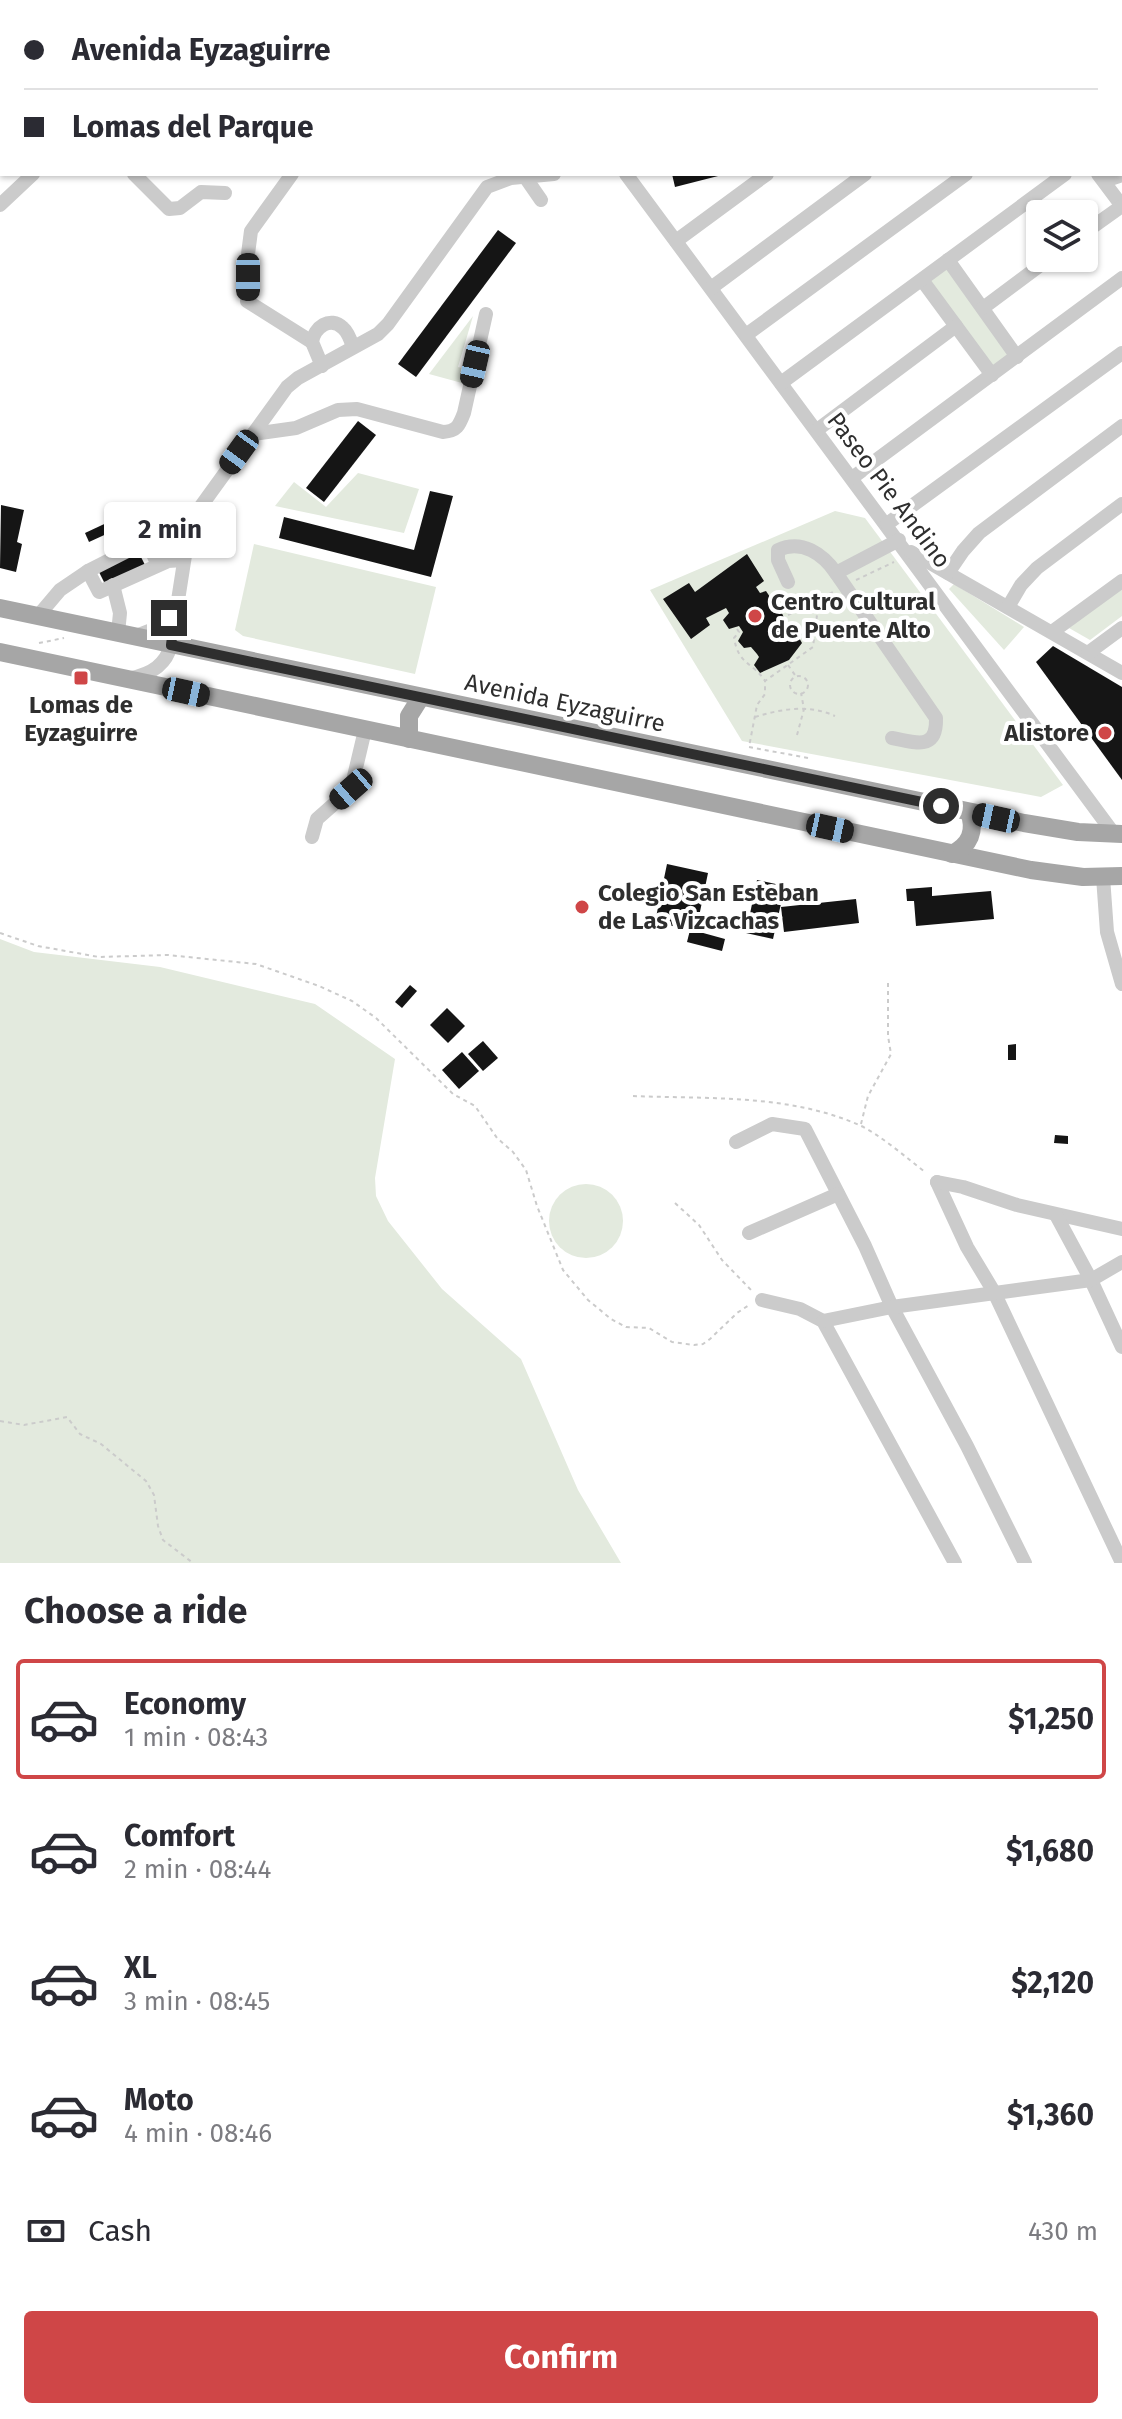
<!DOCTYPE html>
<meta charset="utf-8">
<style>
:root{--surface:#fff;--page:#f2f2f3;--text:#2b2b33;--muted:#7c7c81;--line:#e1e1e2;--accent:#cf4647}
body{margin:0;font-family:"Fira Sans",sans-serif;background:var(--page);color:var(--text);height:100vh;display:flex;flex-direction:column;font-size:30px;white-space:nowrap}
*{box-sizing:border-box;margin:0}
p{font-size:26px;color:var(--muted)}
.icon{flex:none;width:44px;height:44px;fill:none;stroke:currentColor;stroke-width:2;stroke-linecap:round;stroke-linejoin:round}
.map{position:relative;height:1563px;overflow:hidden}
.side{display:flex;flex-direction:column;background:var(--surface);flex:1}
.side>*{flex:none}
.banner{position:absolute;left:0px;top:0px;width:1122px;height:176px;box-shadow:0 2px 6px #0004;display:grid;align-content:center;height:176px;padding:0 24px;background:var(--surface)}
.controls{position:absolute;left:1026px;top:200px;display:grid;gap:16px}
.controls a{display:grid;place-items:center;width:72px;height:72px;border-radius:8px;background:var(--surface);box-shadow:0 2px 6px #0004;font-size:40px}
.end{position:absolute;width:36px;height:36px;margin:-18px;border:10px solid #2e2e2e;background:#fff;box-shadow:0 0 0 4px #fff}
.from{border-radius:50%}
.bubble{position:absolute;height:56px;border-radius:8px;background:var(--surface);box-shadow:0 2px 6px #0004;font-size:26px;font-weight:700;line-height:56px;text-align:center}
.car{position:absolute;width:24px;height:48px;margin:-24px -12px;border-radius:10px;box-shadow:0 0 6px 2px #0007;background:linear-gradient(#222 24%,#8ab4d8 0 40%,#222 0 76%,#8ab4d8 0 86%,#222 0)}
.banner b{display:flex;align-items:center;gap:28px;height:76px;font-size:30px}
.banner b+b{border-top:2px solid var(--line)}
.banner i{width:20px;height:20px;background:var(--text)}
ul{padding:0;list-style:none}
li{display:flex;align-items:center;gap:24px;height:120px;margin:0 16px 12px;padding:0 8px;border:4px solid transparent;border-radius:8px}
li div{flex:1}
li b{display:block;font-size:30px}
li em{font-style:normal;font-weight:700}
li.active{border-color:var(--accent)}
li>.icon{width:72px;height:72px;stroke-width:1.5}
h2{padding:0 24px;font-size:36px;line-height:96px}
.pay{display:flex;align-items:center;gap:20px;height:88px;padding:0 24px;font-size:30px}
.pay p{margin-inline-start:auto}
.primary-button{display:flex;gap:16px;margin-top:auto;padding:16px 24px}
.primary-button a{flex:1;height:92px;border-radius:8px;background:var(--accent);color:#fff;font-size:32px;font-weight:700;line-height:92px;text-align:center}
.map>svg:first-child{display:block}
.green{fill:#e3eade}
.building{fill:#151515}
.lines{fill:none;stroke-linecap:round;stroke-linejoin:round}
.path{stroke:#cbcbcb;stroke-width:2;stroke-dasharray:4 4;stroke-linecap:butt}
.minor{stroke:#cbcbcb;stroke-width:14}
.major{stroke:#a6a6a6;stroke-width:18}
.route{stroke:#2e2e2e;stroke-width:10}
.poi-dot{fill:#cf4647;stroke:#fff;stroke-width:3}
.labels{text-anchor:middle;dominant-baseline:central;stroke-width:8;stroke-linejoin:round;paint-order:stroke}
.street-label{font-size:24px;fill:#2e2e2e;stroke:#fff}
.poi-label{font-size:24px;font-weight:bold;fill:#2e2e2e;stroke:#fff;text-anchor:start}
</style>
<div class="map">
<svg width="1122" height="1563" viewBox="0 0 1122 1563">
<rect width="100%" height="100%" fill="#fff"/>
<g class="green">
<path d="M448 0H650L651 2H450Z"/>
<path d="M947 266 1012 356 993 370 927 280Z"/>
<path d="M473 316 458 367 467 369 462 383 429 374Z"/>
<path d="M358 473 419 489 404 533 275 506 294 482 326 507Z"/>
<path d="M835 511 865 518 1063 785 1041 797 742 741 650 590Z"/>
<path d="M254 544 436 587 415 674 243 636 235 630Z"/>
<path d="M954 584 1024 627 1004 650 949 589Z"/>
<path d="M1122 585V616L1090 640 1069 628Z"/>
<path d="M0 939 34 952 160 967 315 1004 395 1059 375 1178 376 1196 388 1221 442 1289 521 1359 578 1490 621 1563H0Z"/>
<circle cx="586" cy="1221" r="37"/>
</g>
<g class="building">
<path d="M672 174H722V175L675 187Z"/>
<path d="M498 230 516 243 416 377 398 364Z"/>
<path d="M358 421 376 435 324 502 306 488Z"/>
<path d="M430 491 453 496 431 577 279 538 284 517 414 550Z"/>
<path d="M1 505 24 510 17 542 22 544 16 572 0 568Z"/>
<path d="M130 512 135 521 89 542 85 533Z"/>
<path d="M138 551 145 565 105 584 98 570Z"/>
<path d="M747 554 764 581 756 587 760 593 766 591 772 600 769 605 774 613 781 611 785 620 783 624 791 637 798 636 802 643 789 660 760 673 754 665 759 657 757 654 751 647 744 648 738 641 743 632 739 626 729 629 723 620 729 613 726 608 706 618 710 625 691 639 663 599 689 583 695 592Z"/>
<path d="M1053 646 1122 687V780L1036 662Z"/>
<path d="M667 864 708 873 696 931 725 939 722 951 687 942 690 930 655 922Z"/>
<path d="M757 880 785 886 773 939 746 933Z"/>
<path d="M932 887V896L991 891 994 919 916 926 914 901H907L906 889Z"/>
<path d="M856 899 859 923 784 932 781 907Z"/>
<path d="M410 985 417 991 402 1008 395 1002Z"/>
<path d="M447 1008 465 1026 448 1043 430 1025Z"/>
<path d="M483 1041 498 1058 483 1071 468 1054Z"/>
<path d="M1016 1044V1060H1008V1045Z"/>
<path d="M462 1052 479 1071 459 1089 442 1070Z"/>
<path d="M1055 1135 1068 1136V1144L1054 1143Z"/>
</g>
<g class="lines">
<g class="path">
<path d="M856 580 894 562"/>
<path d="M788 615 818 599"/>
<path d="M737 629 739 632 734 638C739 666 753 662 765 681"/>
<path d="M39 643 64 638"/>
<path d="M788 665 795 675"/>
<circle cx="799" cy="685" r="9"/>
<path d="M755 717C781 709 809 704 835 716"/>
<path d="M797 735 804 709 801 693"/>
<path d="M808 758 749 747 757 705 765 694V681L813 647 819 599 833 592"/>
<path d="M0 933 38 946 99 957 168 955 256 964 319 986 352 1001 376 1018 453 1094 475 1106 497 1138 513 1152 526 1170 537 1206 563 1270 588 1300 611 1319 626 1327 649 1328 672 1342 694 1345 703 1344 710 1339 737 1313 749 1305"/>
<path d="M633 1096C708 1099 789 1094 859 1125 878 1133 908 1159 925 1172"/>
<path d="M861 1124 868 1096 891 1054 888 1036V981"/>
<path d="M675 1203 699 1225 722 1260 752 1291"/>
<path d="M0 1421 24 1425 67 1417 80 1434 101 1444 146 1481 154 1495 158 1526 163 1540 193 1563"/>
</g>
<g class="minor">
<path d="M396 0 398 2"/>
<path d="M438 0 439 2"/>
<path d="M656 0 657 2"/>
<path d="M723 0 724 2"/>
<path d="M788 0V2"/>
<path d="M994 0 995 2"/>
<path d="M1067 0 1068 2"/>
<path d="M226 2 228 0"/>
<path d="M873 2 880 0"/>
<path d="M1120 12 1122 11"/>
<path d="M0 13 2 14"/>
<path d="M1120 30H1122"/>
<path d="M0 31 2 32"/>
<path d="M0 110 2 108"/>
<path d="M1120 112 1122 111"/>
<path d="M134 174 169 209 180 208 201 192 225 193"/>
<path d="M292 174 251 231 248 254 247 301 312 342"/>
<path d="M523 174 541 200"/>
<path d="M626 174 1114 834"/>
<path d="M1098 174 1122 206"/>
<path d="M1104 181 1122 175"/>
<path d="M0 205 33 174"/>
<path d="M1084 233 1122 206"/>
<path d="M676 241 767 174"/>
<path d="M948 260 1017 357"/>
<path d="M922 280 992 375"/>
<path d="M711 288 865 174"/>
<path d="M983 308 1050 258"/>
<path d="M746 335 966 174"/>
<path d="M322 366 312 342C314 328 330 315 343 328 348 332 351 341 353 347"/>
<path d="M781 383 1065 174"/>
<path d="M817 430 956 326"/>
<path d="M253 434 296 428 338 410 357 409 443 432C457 431 459 426 464 413L486 314"/>
<path d="M852 478 1122 278"/>
<path d="M887 524 1122 353"/>
<path d="M911 552 1122 673"/>
<path d="M88 571 99 592 168 561 184 560"/>
<path d="M948 573 963 551 979 533 1122 426"/>
<path d="M788 582 778 560V550C802 539 823 554 836 573"/>
<path d="M113 585 120 613 118 633"/>
<path d="M1008 607 1021 585 1037 568 1122 504"/>
<path d="M38 616 60 590 88 571 147 541 158 565"/>
<path d="M1052 632 1122 581"/>
<path d="M136 636 159 627 173 610"/>
<path d="M1088 653 1122 628"/>
<path d="M131 678C151 674 166 665 171 645L189 530 196 513 287 387 298 378 378 334 388 324 487 187 511 178 554 174"/>
<path d="M892 738C915 742 937 752 936 718L836 573 899 540"/>
<path d="M312 837 317 819 351 789 365 730"/>
<path d="M1103 877 1107 932 1122 984"/>
<path d="M736 1142 772 1124 805 1129 865 1246 892 1307 967 1446 1025 1563"/>
<path d="M937 1182 967 1247 994 1292 1122 1563"/>
<path d="M937 1182 963 1187 1017 1205 1122 1229"/>
<path d="M1056 1215 1091 1280 1122 1347"/>
<path d="M749 1233 838 1194"/>
<path d="M762 1300 800 1309 823 1321 955 1563"/>
<path d="M823 1321 892 1307 1091 1280 1122 1262"/>
</g>
<g class="major">
<path d="M0 608 1024 823 1078 832 1122 834"/>
<path d="M0 652 1031 870 1083 877 1122 876"/>
<path d="M409 739V716L421 697"/>
<path d="M952 854C970 845 976 831 969 812"/>
</g>
</g>
<g class="lines">
<path class="route" d="M169 618 176 607 171 645 941 806"/>
</g>
<g class="poi-dot">
<circle cx="755" cy="616" r="8"/>
<rect x="73" y="670" width="16" height="16" rx="4"/>
<circle cx="1105" cy="733" r="8"/>
<circle cx="582" cy="907" r="8"/>
</g>
<g class="labels">
<g class="street-label">
<text transform="translate(889 490) rotate(53)">Paseo Pie Andino</text>
<text transform="translate(565 703) rotate(12)">Avenida Eyzaguirre</text>
</g>
<g class="poi-label">
<text x="771" y="602">Centro Cultural<tspan x="771" dy="28">de Puente Alto</tspan></text>
<text x="81" y="705" text-anchor="middle">Lomas de<tspan x="81" dy="28">Eyzaguirre</tspan></text>
<text x="1089" y="733" text-anchor="end">Alistore</text>
<text x="598" y="893">Colegio San Esteban<tspan x="598" dy="28">de Las Vizcachas</tspan></text>
</g>
</g>
</svg>
<div class="controls">
<a><svg class="icon" aria-label="layers" viewBox="0 0 24 24"><path d="M12 4l9 5-9 5-9-5zM3 14l9 5 9-5"/></svg></a>
</div>
<i class="end from" style="left:941px;top:806px"></i>
<i class="end" style="left:169px;top:618px"></i>
<div class="bubble" style="left:104px;top:502px;width:132px">2 min</div>
<i class="car" style="left:248px;top:277px;rotate:180deg"></i>
<i class="car" style="left:475px;top:364px;rotate:193deg"></i>
<i class="car" style="left:239px;top:452px;rotate:216deg"></i>
<i class="car" style="left:186px;top:692px;rotate:102deg"></i>
<i class="car" style="left:351px;top:789px;rotate:229deg"></i>
<i class="car" style="left:996px;top:818px;rotate:282deg"></i>
<i class="car" style="left:830px;top:828px;rotate:102deg"></i>
<div class="banner">
<b><i class="from"></i>Avenida Eyzaguirre</b>
<b><i></i>Lomas del Parque</b>
</div>
</div>
<section class="side">
<h2>Choose a ride</h2>
<ul>
<li class="active"><svg class="icon" aria-label="car" viewBox="0 0 24 24"><path d="M5 17H2v-5l4-1 3-4h7l3 4 3 1v5h-3M9 17h6M6 11h13"/><circle cx="7" cy="17" r="2"/><circle cx="17" cy="17" r="2"/></svg><div><b>Economy</b><p>1 min · 08:43</p></div><em>$1,250</em></li>
<li><svg class="icon" aria-label="car" viewBox="0 0 24 24"><path d="M5 17H2v-5l4-1 3-4h7l3 4 3 1v5h-3M9 17h6M6 11h13"/><circle cx="7" cy="17" r="2"/><circle cx="17" cy="17" r="2"/></svg><div><b>Comfort</b><p>2 min · 08:44</p></div><em>$1,680</em></li>
<li><svg class="icon" aria-label="car" viewBox="0 0 24 24"><path d="M5 17H2v-5l4-1 3-4h7l3 4 3 1v5h-3M9 17h6M6 11h13"/><circle cx="7" cy="17" r="2"/><circle cx="17" cy="17" r="2"/></svg><div><b>XL</b><p>3 min · 08:45</p></div><em>$2,120</em></li>
<li><svg class="icon" aria-label="car" viewBox="0 0 24 24"><path d="M5 17H2v-5l4-1 3-4h7l3 4 3 1v5h-3M9 17h6M6 11h13"/><circle cx="7" cy="17" r="2"/><circle cx="17" cy="17" r="2"/></svg><div><b>Moto</b><p>4 min · 08:46</p></div><em>$1,360</em></li>
</ul>
<div class="pay"><svg class="icon" aria-label="cash" viewBox="0 0 24 24"><path d="M3 7h18v10H3z"/><circle cx="12" cy="12" r="2"/></svg>Cash<p>430 m</p></div>
<div class="primary-button"><a>Confirm</a></div>
</section>
